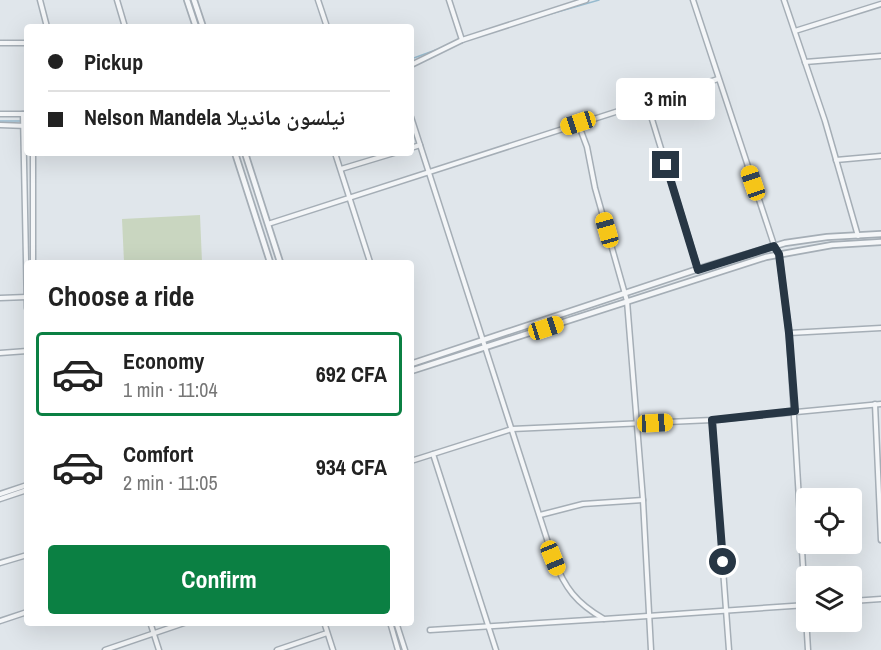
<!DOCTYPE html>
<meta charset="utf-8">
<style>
:root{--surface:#fff;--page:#f2f2f2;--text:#222;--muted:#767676;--line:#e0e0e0;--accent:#0b8043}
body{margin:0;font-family:"Archivo Narrow","Noto Naskh Arabic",sans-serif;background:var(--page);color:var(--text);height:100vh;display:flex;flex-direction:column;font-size:22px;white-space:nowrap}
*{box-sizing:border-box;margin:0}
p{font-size:20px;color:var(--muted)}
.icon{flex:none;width:33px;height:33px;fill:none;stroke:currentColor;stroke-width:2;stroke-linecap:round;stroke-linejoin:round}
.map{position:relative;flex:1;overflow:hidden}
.drawer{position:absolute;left:24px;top:260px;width:390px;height:366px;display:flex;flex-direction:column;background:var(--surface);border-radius:6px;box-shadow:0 6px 24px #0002}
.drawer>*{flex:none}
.top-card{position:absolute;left:24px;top:24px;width:390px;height:132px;border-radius:6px;box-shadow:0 6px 24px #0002;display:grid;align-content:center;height:132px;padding:0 24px;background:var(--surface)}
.buttons{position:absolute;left:796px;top:488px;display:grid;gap:12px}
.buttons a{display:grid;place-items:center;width:66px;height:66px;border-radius:6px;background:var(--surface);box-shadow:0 6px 24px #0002;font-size:30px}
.end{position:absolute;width:27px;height:27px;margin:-14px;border:8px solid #273644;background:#fff;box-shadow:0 0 0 3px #fff}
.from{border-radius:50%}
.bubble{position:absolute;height:42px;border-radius:6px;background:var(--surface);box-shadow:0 6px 24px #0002;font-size:20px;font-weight:700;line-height:42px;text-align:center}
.car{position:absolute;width:18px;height:36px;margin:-18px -9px;border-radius:8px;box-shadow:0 0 4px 2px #0007;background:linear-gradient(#f5c518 24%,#345 0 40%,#f5c518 0 76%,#345 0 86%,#f5c518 0)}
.top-card b{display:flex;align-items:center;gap:21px;height:57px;font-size:22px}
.top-card b+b{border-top:2px solid var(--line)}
.top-card i{width:15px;height:15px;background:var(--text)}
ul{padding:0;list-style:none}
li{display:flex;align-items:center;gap:18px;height:84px;margin:0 12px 9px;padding:0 12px;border:3px solid transparent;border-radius:6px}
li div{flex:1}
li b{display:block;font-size:22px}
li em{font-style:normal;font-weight:700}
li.current{border-color:var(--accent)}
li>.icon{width:54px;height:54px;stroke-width:1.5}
h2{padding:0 24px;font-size:27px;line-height:72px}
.button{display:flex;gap:12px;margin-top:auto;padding:12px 24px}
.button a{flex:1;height:69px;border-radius:6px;background:var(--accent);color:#fff;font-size:24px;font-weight:700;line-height:69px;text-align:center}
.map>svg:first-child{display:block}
.green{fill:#c9d6c0}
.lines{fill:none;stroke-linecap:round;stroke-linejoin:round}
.stream{stroke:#97bbcf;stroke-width:1.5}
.minor-casing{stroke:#a5aeb6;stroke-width:7}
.tertiary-casing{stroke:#a5aeb6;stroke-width:8}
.minor{stroke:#f4f6f8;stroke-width:4}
.tertiary{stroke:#f4f6f8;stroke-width:4.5}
.route{stroke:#273644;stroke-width:8}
</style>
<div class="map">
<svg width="881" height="650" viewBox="0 0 881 650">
<rect width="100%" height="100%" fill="#e0e6eb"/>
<path class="green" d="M200 215 202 262H124L122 219Z"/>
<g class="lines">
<g class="stream">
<path d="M526 21 599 0"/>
<path d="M411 59 444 47"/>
<path d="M0 121H21"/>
</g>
<g class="minor-casing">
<g id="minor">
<path d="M40 0 47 27"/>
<path d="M117 0 125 27"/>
<path d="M318 0 327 27"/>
<path d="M449 0 462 40"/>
<path d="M693 0 775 248 779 254 789 333 808 650"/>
<path d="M784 0 825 121 858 236"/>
<path d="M795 31 881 4"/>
<path d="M0 43H27"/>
<path d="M805 62 881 56"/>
<path d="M411 65 462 40 586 0"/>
<path d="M647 103 698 269"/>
<path d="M0 114H27"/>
<path d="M23 114 27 308"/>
<path d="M411 117 553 558C565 588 576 603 604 619L807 605"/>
<path d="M578 123 587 147 595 188 627 301 643 500 651 650"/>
<path d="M0 125 27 126"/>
<path d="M411 148 420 145"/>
<path d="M33 153V262"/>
<path d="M335 153 370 262"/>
<path d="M836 160 881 156"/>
<path d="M341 169 394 153"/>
<path d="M268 224 718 79"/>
<path d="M0 298 27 297"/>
<path d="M789 333 881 328"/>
<path d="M0 353 27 351"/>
<path d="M875 404 881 540"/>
<path d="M712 420 729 650"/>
<path d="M433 454 496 650"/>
<path d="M411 461 512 429 712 420 881 404"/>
<path d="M0 494 27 485"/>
<path d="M0 499 27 490"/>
<path d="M540 515 583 504 643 500"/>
<path d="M0 563 27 555"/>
<path d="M852 601 881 599"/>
<path d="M0 621 27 612"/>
<path d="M150 622 159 650"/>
<path d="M324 622 333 650"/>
<path d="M390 622 398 650"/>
<path d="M396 622 405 650"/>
<path d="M430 630 603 619"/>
<path d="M105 650 187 622"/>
<path d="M277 650 327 633"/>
</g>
</g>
<g class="tertiary-casing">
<g id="tertiary">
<path d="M187 0 196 27"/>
<path d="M194 0 203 27"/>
<path d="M235 153 270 262"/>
<path d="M245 153 280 262"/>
<path d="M411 364 698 269 785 243 827 237 881 234"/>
<path d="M411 371 766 257 832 245 881 242"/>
</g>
</g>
<use href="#minor" class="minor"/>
<use href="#tertiary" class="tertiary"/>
</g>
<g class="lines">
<path class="route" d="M666 165 698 270 774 246 779 254 789 333 795 411 712 420 723 562"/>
</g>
</svg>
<div class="buttons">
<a><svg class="icon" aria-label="locate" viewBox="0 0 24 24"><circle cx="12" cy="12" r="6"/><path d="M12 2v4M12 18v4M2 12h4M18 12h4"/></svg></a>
<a><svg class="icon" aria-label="layers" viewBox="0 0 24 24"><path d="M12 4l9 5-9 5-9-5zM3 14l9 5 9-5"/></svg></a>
</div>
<i class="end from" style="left:723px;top:562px"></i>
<i class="end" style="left:666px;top:165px"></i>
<div class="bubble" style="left:616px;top:78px;width:99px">3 min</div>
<i class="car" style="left:578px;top:123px;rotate:252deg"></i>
<i class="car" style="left:753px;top:183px;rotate:341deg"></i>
<i class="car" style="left:607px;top:230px;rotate:344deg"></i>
<i class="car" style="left:546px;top:328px;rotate:72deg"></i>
<i class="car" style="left:655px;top:423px;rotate:87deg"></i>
<i class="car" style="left:553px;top:558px;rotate:158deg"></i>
<div class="top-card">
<b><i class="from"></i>Pickup</b>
<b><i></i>Nelson Mandela نيلسون مانديلا</b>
</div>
<section class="drawer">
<h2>Choose a ride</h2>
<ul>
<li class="current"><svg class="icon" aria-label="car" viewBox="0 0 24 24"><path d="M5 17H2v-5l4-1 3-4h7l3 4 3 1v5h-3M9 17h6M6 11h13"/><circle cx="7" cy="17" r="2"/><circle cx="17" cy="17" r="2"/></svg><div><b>Economy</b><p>1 min · 11:04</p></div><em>692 CFA</em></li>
<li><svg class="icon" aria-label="car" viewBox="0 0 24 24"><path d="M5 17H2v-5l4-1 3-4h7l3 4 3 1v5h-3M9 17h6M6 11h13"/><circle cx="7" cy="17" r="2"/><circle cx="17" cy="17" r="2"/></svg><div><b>Comfort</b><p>2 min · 11:05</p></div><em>934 CFA</em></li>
</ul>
<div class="button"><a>Confirm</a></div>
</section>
</div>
